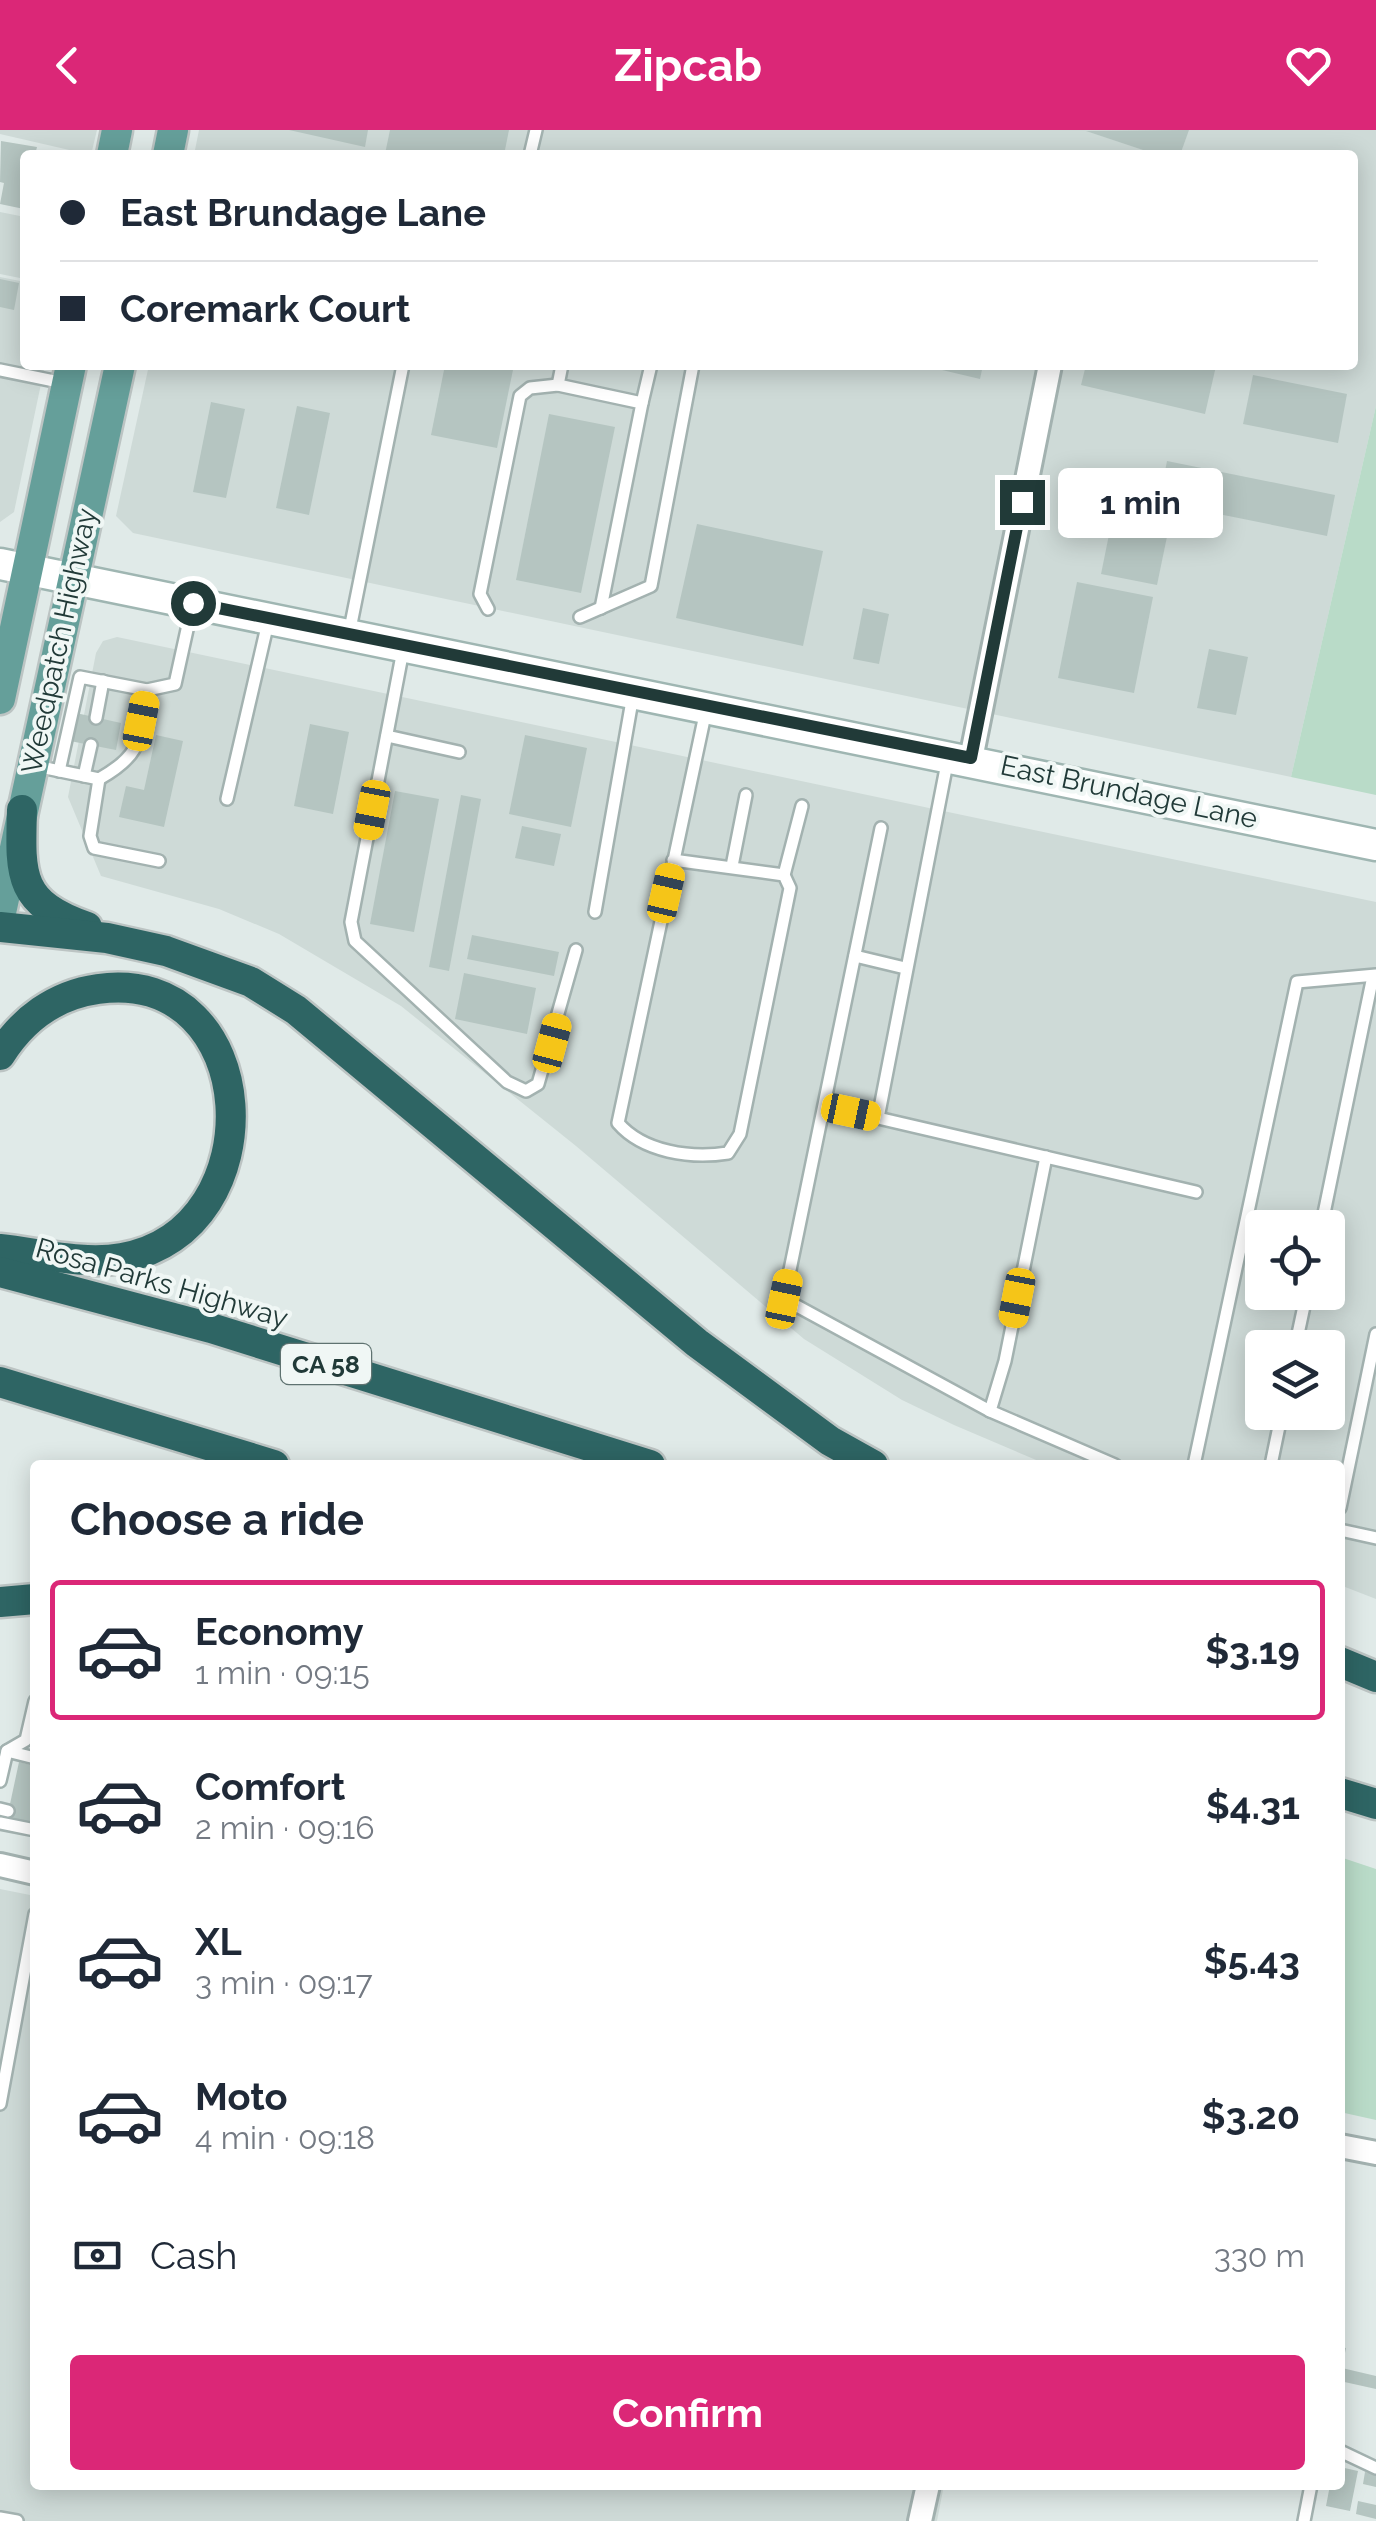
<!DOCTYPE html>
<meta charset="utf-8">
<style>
:root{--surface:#fff;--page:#f6f6f7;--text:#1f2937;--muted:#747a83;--line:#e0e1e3;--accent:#db2777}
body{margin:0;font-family:Raleway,sans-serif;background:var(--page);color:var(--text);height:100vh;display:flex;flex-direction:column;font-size:38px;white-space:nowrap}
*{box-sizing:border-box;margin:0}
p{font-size:32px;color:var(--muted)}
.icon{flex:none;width:55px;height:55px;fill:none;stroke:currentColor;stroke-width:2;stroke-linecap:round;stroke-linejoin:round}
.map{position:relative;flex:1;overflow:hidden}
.drawer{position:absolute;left:30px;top:1330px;width:1315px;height:1030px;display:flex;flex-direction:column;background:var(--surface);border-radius:10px;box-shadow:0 5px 25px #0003}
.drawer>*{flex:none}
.hud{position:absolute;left:20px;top:20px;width:1338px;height:220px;border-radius:10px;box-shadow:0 5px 25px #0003;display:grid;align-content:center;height:220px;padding:0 40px;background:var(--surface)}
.buttons{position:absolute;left:1245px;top:1080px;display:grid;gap:20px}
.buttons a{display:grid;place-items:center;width:100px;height:100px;border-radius:10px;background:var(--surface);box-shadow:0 5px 25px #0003;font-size:50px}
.end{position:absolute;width:45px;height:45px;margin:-22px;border:12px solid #213a38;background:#fff;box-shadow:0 0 0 5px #fff}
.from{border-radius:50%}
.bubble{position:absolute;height:70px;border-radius:10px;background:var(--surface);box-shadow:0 5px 25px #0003;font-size:32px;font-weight:700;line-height:70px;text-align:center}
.car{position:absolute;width:30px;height:60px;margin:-30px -15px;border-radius:12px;box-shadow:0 0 8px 2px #0007;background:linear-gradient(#f5c518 24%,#345 0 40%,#f5c518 0 76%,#345 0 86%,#f5c518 0)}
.hud b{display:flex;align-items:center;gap:35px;height:95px;font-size:38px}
.hud b+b{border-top:2px solid var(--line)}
.hud i{width:25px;height:25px;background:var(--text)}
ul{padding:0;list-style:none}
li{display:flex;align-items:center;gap:30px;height:140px;margin:0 20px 15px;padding:0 20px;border:5px solid transparent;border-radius:10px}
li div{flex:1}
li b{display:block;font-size:38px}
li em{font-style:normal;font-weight:700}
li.selected{border-color:var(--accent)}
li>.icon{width:90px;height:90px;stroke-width:1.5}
h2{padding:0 40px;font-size:45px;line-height:120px}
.pay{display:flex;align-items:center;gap:25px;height:110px;padding:0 40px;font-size:38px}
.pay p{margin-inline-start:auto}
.action{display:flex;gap:20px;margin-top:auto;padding:20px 40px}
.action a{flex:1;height:115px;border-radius:10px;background:var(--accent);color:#fff;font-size:40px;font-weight:700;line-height:115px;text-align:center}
header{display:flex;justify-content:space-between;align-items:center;height:130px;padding:0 40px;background:var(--accent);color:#fff;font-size:45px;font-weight:700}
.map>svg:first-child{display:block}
.built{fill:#cedad7;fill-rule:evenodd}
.green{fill:#b9dbc8}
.building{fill:#b5c5c1}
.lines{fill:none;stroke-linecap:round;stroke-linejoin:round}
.service-casing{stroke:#a3b2b0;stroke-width:16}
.minor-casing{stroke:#a3b2b0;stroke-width:28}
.secondary-casing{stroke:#9fb6b2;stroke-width:35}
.primary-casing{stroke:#bcc4c3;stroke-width:35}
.motorway-casing{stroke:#bcc4c3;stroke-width:35}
.service{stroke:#fff;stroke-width:11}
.minor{stroke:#fff;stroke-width:22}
.secondary{stroke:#fff;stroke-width:30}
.primary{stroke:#659f9a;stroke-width:30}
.motorway{stroke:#2e6564;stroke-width:30}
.route{stroke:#213a38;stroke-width:12}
.labels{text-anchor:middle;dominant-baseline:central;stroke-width:8;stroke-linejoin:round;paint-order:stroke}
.shield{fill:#f0f7f5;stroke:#5f7371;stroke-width:2.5}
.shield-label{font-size:25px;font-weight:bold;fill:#213a38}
.street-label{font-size:28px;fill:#213a38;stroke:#f0f7f5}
</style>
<header><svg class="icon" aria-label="back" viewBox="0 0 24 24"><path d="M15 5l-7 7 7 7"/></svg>Zipcab<svg class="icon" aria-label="heart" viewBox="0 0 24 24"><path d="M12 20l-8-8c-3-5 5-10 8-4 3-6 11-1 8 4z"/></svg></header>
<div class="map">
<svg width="1376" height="2391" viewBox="0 0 1376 2391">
<rect width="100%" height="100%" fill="#e0eae8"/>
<g class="built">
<path d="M0 0H97L91 25 0 4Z"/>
<path d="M199 0H1376V276L1291 647 133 403 116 386 149 235H1352V25H194Z"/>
<path d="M0 82 25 87V149L0 144Z"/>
<path d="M0 147 25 152V235H45L14 382 0 392Z"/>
<path d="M117 507 1376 772V1469L1340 1455V1335H1048L954 1295 902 1270 804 1209 576 1016 401 876 279 804 219 779 101 746 68 667 96 523 103 511ZM1262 1098H1328V1162H1262ZM1262 1218H1328V1282H1262Z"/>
<path d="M0 1759 35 1766V2355H944L937 2391H0Z"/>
</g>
<g class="green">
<path d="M1376 276V665L1291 647Z"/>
<path d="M1340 1727 1376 1739V1990L1340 1982Z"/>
</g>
<g class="building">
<path d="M289 0H368L365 17Z"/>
<path d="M390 0H509L504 25 385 24Z"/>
<path d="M1189 0 1180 25H1158L1086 1Z"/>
<path d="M1 11 37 17 35 25H25L24 79 0 74 4 53 0 52Z"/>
<path d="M0 149 19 153 14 180 0 177Z"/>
<path d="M445 235H514L497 318 431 305Z"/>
<path d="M921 235H983L980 249Z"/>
<path d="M1086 235H1211L1216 236 1205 284 1081 255Z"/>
<path d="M1253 245 1347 264 1338 313 1243 294Z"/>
<path d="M211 272 245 279 226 368 193 362Z"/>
<path d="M297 276 330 283 309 385 276 378Z"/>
<path d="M549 284 615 297 581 463 516 450Z"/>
<path d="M1167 331 1335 365 1327 406 1159 372Z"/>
<path d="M1113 385 1169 397 1157 455 1101 444Z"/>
<path d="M697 394 823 421 803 516 676 488Z"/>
<path d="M1077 452 1153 467 1134 563 1058 548Z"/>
<path d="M863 478 889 484 879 534 853 529Z"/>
<path d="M1209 519 1248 527 1236 585 1197 578Z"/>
<path d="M76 583 121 593 116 620 70 611Z"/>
<path d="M310 594 349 602 333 684 294 676Z"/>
<path d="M156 605 183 611 164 697 119 687 126 656 144 660Z"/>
<path d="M525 605 587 618 571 697 509 684Z"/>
<path d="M395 661 439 669 414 802 370 794Z"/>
<path d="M461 665 481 669 449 841 429 837Z"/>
<path d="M522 696 561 704 554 736 515 728Z"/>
<path d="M472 805 559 822 554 846 467 829Z"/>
<path d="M464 843 536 858 527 904 455 889Z"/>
<path d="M19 1632 35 1636V1694L7 1688Z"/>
<path d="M1340 2217 1346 2218 1342 2238 1376 2246V2259L1340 2251Z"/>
<path d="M1340 2337 1358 2341 1350 2381 1326 2376 1330 2355H1340Z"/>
<path d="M1365 2342 1376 2344V2357L1363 2354Z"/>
<path d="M1358 2371 1376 2375V2389L1356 2384Z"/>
</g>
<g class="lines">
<g class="service-casing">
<g id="service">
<path d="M530 25 536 0"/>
<path d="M562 235 558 255 642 273 601 478"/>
<path d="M0 240 64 253"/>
<path d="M642 273 651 235"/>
<path d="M488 479 480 464 520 266 530 258 558 255"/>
<path d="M580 487 651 456 693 235"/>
<path d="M349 504 403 235"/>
<path d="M403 520 351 792 355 811 507 952 526 961 538 954 576 820"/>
<path d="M96 588 103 551"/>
<path d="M387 606 459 622"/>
<path d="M948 628 878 988 1196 1062"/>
<path d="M36 636 99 649 90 706 94 718 159 731"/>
<path d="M59 641 80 547 147 560"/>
<path d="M84 646 91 615"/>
<path d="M99 649C145 623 138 609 147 560L175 554 192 477"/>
<path d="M227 669 269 488"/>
<path d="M881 698 784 1169 990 1281"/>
<path d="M673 730 784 745 790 758 740 1004 728 1023C691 1029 643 1022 618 993L706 580"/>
<path d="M732 736 746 665"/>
<path d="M784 745 802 676"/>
<path d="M595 782 633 565"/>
<path d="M855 826 905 838"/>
<path d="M824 977 878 988"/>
<path d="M1046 1027 1005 1231 990 1281 1115 1335"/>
<path d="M1321 1098 1373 846"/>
<path d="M1295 1218 1307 1162"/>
<path d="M1194 1335 1297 852 1376 845"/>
<path d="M1271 1335 1282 1282"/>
<path d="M1340 1378 1376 1204"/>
<path d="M1340 1400 1376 1408"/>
<path d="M7 1621 35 1628"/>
<path d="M0 1651 7 1621 26 1610 35 1571"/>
<path d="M0 1679 8 1681"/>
<path d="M0 1693 35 1700"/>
<path d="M0 1974 35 1784"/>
<path d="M1340 2321 1376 2338"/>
<path d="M0 2388 17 2391"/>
<path d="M1304 2391 1311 2355"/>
</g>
</g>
<g class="minor-casing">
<g id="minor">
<path d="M971 629 1050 235"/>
<path d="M0 1735 35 1743"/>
<path d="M1340 2016 1376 2023"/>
<path d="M920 2391 928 2355"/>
</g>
</g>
<g class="secondary-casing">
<path id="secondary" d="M0 434 1376 715"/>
</g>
<g class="primary-casing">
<g id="primary">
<path d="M112 25 117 0"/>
<path d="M168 25 173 0"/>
<path d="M0 569 71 235"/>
<path d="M0 787 120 235"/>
</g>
</g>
<g class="motorway-casing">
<g id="motorway">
<path d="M22 680C20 746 18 773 87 797"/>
<path d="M0 797 107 808 166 821 251 852 296 880 697 1213 830 1311 873 1335"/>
<path d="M0 925C22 890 55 865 98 859 264 836 277 1101 122 1128 83 1135 39 1123 0 1119"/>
<path d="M0 1142 211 1198 650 1335"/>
<path d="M0 1252 274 1335"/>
<path d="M0 1472 35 1469"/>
<path d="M1340 1532 1376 1547"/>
<path d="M1340 1663 1376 1674"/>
</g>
</g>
<use href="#service" class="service"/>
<use href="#minor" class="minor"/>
<use href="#secondary" class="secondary"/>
<use href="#primary" class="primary"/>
<use href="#motorway" class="motorway"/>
</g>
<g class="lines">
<path class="route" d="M193 473 971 628 1022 372"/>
</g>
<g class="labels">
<rect class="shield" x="281" y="1214" width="90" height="40" rx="8"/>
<g class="shield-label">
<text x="326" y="1234">CA 58</text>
</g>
<g class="street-label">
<text transform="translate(59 511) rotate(-78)">Weedpatch Highway</text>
<text transform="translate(1129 662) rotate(12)">East Brundage Lane</text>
<text transform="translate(162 1153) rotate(16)">Rosa Parks Highway</text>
</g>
</g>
</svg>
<div class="buttons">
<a><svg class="icon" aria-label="locate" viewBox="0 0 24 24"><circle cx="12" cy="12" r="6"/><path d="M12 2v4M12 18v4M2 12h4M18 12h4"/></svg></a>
<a><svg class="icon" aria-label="layers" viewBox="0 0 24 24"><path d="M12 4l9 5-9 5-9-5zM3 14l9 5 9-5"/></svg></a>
</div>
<i class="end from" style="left:193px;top:473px"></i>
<i class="end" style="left:1022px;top:372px"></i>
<div class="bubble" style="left:1058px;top:338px;width:165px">1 min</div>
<i class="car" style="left:141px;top:591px;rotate:11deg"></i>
<i class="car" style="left:372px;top:680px;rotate:191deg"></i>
<i class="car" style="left:666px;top:763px;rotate:13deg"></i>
<i class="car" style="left:552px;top:913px;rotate:15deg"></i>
<i class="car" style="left:851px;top:982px;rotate:102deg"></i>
<i class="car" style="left:1017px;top:1168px;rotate:191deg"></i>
<i class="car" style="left:784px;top:1169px;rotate:12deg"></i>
<div class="hud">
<b><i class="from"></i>East Brundage Lane</b>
<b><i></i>Coremark Court</b>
</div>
<section class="drawer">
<h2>Choose a ride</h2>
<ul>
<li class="selected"><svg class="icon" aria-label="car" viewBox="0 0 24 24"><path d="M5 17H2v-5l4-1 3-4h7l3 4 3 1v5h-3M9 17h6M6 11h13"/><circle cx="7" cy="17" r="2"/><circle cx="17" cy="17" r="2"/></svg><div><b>Economy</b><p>1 min · 09:15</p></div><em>$3.19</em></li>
<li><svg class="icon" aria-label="car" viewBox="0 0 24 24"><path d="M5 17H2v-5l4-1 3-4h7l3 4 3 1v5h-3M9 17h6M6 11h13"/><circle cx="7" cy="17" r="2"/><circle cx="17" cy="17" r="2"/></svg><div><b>Comfort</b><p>2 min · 09:16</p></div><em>$4.31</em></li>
<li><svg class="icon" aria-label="car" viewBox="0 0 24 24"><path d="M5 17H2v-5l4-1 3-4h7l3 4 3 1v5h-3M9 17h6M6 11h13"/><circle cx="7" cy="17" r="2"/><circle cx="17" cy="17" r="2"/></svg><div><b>XL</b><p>3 min · 09:17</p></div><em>$5.43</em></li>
<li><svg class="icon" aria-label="car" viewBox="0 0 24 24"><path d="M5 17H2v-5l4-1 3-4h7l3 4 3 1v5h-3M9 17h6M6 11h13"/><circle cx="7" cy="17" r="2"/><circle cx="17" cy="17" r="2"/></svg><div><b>Moto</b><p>4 min · 09:18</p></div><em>$3.20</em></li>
</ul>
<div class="pay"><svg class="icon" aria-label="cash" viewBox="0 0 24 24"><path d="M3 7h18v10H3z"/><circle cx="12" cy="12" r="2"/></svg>Cash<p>330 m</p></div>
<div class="action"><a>Confirm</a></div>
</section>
</div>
